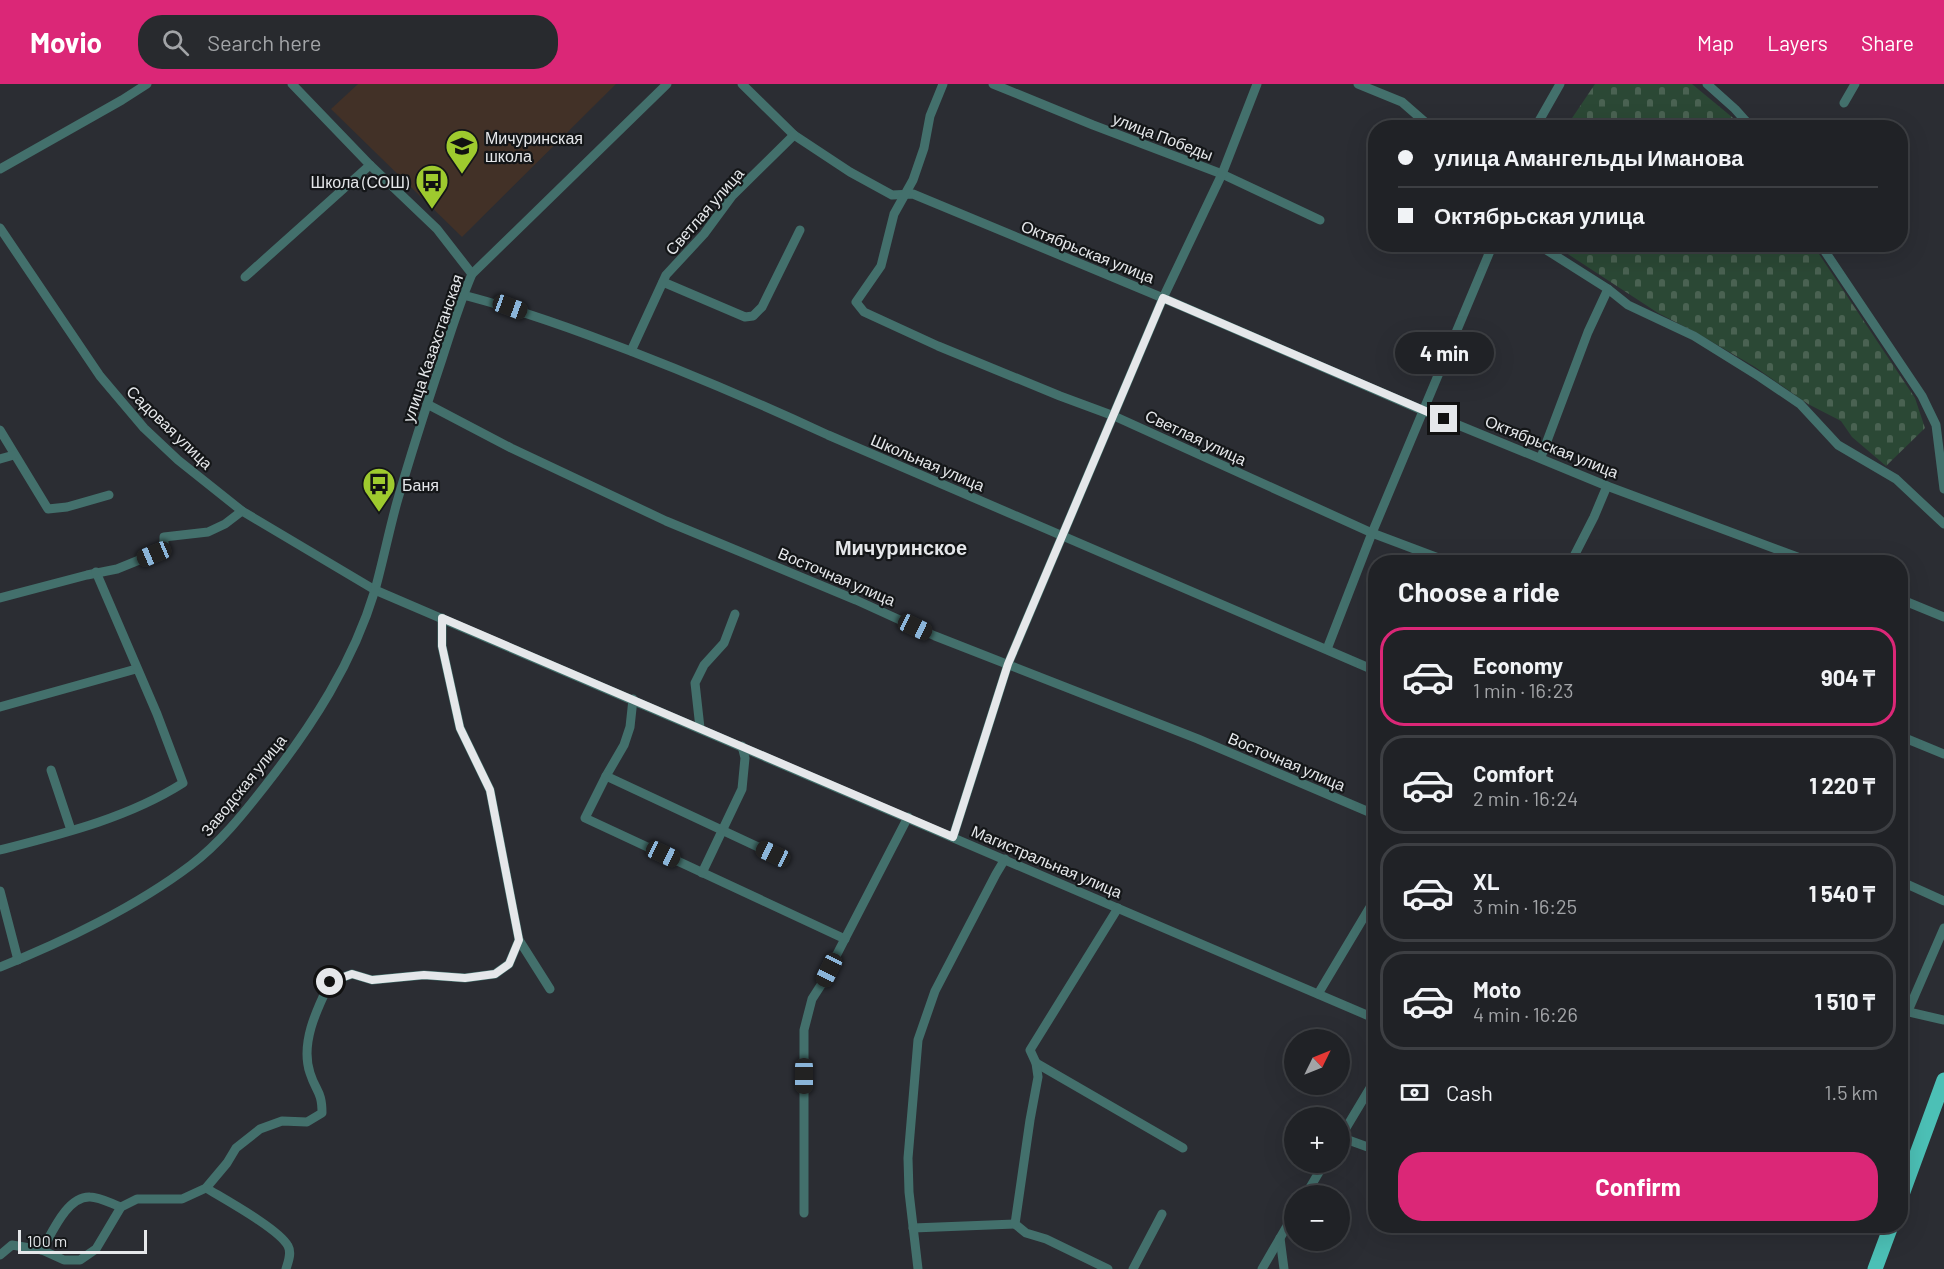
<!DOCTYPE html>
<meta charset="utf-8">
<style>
:root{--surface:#202226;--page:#282a2e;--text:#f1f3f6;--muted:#a2a4a7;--line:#3d3f43;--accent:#db2777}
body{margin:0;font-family:Barlow,sans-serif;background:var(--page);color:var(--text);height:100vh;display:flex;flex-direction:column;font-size:22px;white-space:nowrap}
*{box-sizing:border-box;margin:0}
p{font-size:20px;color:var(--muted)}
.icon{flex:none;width:33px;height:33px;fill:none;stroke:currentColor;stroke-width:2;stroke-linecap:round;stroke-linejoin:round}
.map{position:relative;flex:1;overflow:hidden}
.sheet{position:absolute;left:1368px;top:471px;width:540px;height:678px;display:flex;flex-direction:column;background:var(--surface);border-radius:24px;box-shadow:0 6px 24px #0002,0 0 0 2px var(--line)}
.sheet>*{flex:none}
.guide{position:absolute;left:1368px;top:36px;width:540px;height:132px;border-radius:24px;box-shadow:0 6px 24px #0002,0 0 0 2px var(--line);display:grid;align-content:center;height:132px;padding:0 30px;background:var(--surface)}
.needle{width:39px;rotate:47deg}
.fabs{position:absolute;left:1284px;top:945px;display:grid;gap:12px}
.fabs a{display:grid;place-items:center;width:66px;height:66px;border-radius:50%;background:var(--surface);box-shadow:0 6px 24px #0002,0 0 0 2px var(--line);font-size:30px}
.scale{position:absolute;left:18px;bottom:15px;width:129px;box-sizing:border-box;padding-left:6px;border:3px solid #e5e7ea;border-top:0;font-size:16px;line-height:21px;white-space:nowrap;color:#e5e7ea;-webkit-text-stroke:4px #141618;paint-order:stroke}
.end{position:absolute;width:27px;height:27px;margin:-14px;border:8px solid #e5e7ea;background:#111;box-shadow:0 0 0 3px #111}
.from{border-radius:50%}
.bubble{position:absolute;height:42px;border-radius:21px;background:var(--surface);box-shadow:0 6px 24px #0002,0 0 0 2px var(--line);font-size:20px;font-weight:700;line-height:42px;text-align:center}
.car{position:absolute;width:18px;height:36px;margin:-18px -9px;border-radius:8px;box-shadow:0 0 4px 2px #0007;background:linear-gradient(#222 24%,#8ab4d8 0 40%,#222 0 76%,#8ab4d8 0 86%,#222 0)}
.guide b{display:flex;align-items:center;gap:21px;height:57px;font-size:22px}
.guide b+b{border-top:2px solid var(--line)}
.guide i{width:15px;height:15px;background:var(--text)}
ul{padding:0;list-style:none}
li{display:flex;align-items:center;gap:18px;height:99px;margin:0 12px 9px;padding:0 18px;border:3px solid var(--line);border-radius:24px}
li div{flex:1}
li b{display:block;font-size:22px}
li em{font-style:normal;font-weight:700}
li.current{border-color:var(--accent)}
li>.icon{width:54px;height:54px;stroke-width:1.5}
h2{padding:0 30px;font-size:27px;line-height:72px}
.pay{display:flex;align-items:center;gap:15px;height:66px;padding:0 30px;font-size:22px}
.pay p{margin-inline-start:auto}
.button{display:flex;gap:12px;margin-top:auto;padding:12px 30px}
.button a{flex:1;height:69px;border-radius:24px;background:var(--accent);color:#fff;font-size:24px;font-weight:700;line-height:69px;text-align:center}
header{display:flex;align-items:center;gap:36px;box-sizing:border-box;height:84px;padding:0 30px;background:var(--accent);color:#fff}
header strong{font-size:28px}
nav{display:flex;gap:33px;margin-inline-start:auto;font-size:21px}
.search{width:420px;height:54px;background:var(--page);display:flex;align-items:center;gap:15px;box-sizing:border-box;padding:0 21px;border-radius:24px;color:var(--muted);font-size:22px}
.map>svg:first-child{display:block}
.education{fill:#423127}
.cemetery{fill:url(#cemetery-stones)}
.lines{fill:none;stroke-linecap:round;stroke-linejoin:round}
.minor{stroke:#43706c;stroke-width:9}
.trunk{stroke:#4cc0b6;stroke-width:15}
.route{stroke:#e5e7ea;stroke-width:8}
.labels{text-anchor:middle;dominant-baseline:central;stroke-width:4.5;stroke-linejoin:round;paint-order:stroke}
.street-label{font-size:16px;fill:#e5e7ea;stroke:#141618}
.poi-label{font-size:16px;fill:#e5e7ea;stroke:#141618;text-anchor:start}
.quarter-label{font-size:20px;font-weight:bold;fill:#e5e7ea;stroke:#141618}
</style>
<header>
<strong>Movio</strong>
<div class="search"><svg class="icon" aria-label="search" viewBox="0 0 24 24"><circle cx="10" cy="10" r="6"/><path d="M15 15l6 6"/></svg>Search here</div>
<nav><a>Map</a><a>Layers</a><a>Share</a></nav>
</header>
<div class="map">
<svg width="1944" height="1185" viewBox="0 0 1944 1185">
<defs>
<pattern id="cemetery-stones" width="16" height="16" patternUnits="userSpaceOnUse" patternTransform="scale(1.5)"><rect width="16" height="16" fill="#2b4835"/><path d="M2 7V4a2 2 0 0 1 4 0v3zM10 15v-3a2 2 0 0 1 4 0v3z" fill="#4a6252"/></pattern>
</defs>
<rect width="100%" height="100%" fill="#2b2d33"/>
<path class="education" d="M358 0H616L462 153 331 25Z"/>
<g class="cemetery">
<path d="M1595 0H1692L1744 43H1566Z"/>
<path d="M1554 161H1813L1915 314 1925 344 1886 382 1852 353 1841 337 1808 320 1755 283 1697 249 1658 229Z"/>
</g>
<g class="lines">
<g class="minor">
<path d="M292 0 370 81 437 145 472 190"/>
<path d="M742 0 794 51 850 88 892 111 913 110 1163 214 1424 327 1607 402 1811 478"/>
<path d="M943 0 930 32 924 64 913 96 894 130 881 182 856 218 864 228 938 262 1060 312 1114 332 1372 449 1449 478"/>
<path d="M993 0 1093 41 1222 90 1320 136"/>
<path d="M1358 0 1402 18 1426 39 1434 44"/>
<path d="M1707 0 1735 25 1752 44"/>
<path d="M1844 19 1855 0"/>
<path d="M1535 44 1560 0"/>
<path d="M0 85 122 16 147 0"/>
<path d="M0 144 100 292 144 344 178 376 242 427 375 506 1376 935"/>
<path d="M1537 160 1608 205 1628 221 1694 252 1760 293 1800 320 1838 361 1896 395 1944 440"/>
<path d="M1820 160 1922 312 1936 341 1944 405"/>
<path d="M245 193 370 81"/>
<path d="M663 198 745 233 753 232 762 223 800 146"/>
<path d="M463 211C506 222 547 236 588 251 670 281 750 315 828 351L1376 587"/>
<path d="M631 267 666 191 704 150 732 112 794 51"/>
<path d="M427 320 511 364 666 437 856 516 935 552 1198 655 1376 731"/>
<path d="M0 346 48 425 67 423 109 411"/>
<path d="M1541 373 1588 248 1608 205"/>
<path d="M0 375 14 371"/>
<path d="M1571 478 1594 433 1607 402"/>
<path d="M0 514 87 491 117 485 154 470 164 463V453L208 448 225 440 242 427"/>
<path d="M1900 515 1944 533"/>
<path d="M442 534V562L460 644 490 706 519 856 550 905"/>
<path d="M1327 565 1372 449 1493 160"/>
<path d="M633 615 630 643 624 661 606 692 585 734 845 855"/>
<path d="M0 623 136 585"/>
<path d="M700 644 695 599 704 581 724 559 735 530"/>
<path d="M1900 652 1944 670"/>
<path d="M51 686 71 746"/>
<path d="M606 692 773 770"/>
<path d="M953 753 1008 580 1163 214 1222 90 1257 0"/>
<path d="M0 766C62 750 128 734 183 699L157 630 96 488"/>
<path d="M702 789 742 705 745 674 742 662"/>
<path d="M1900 797 1944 817"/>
<path d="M0 807 18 876"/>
<path d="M0 883C63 858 137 822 191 781 220 759 243 730 265 702 312 642 353 579 375 506 383 477 389 447 397 418 411 370 426 323 442 275 451 247 460 218 472 190L667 0"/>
<path d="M1318 910 1376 813"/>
<path d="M1900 926 1944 936"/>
<path d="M1908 927 1944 844"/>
<path d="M1036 979 1183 1064"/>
<path d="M1340 1053 1376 1066"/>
<path d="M1340 1054 1376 994"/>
<path d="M206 1104C224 1115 279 1145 288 1162 292 1169 288 1178 286 1185"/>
<path d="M1305 1112 1325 1078"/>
<path d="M804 1129V946L812 915 821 901 908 733"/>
<path d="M1872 1142 1889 1148"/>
<path d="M913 1144 1015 1140"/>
<path d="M1280 1154 1284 1185"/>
<path d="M42 1166C52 1149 67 1112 90 1113 100 1113 112 1120 121 1123"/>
<path d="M0 1171 12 1161 42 1166 64 1176H80L96 1165 121 1123 137 1115H182L206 1104 227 1079 236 1064 260 1045 282 1037 307 1038 322 1029C322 1007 316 1008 310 989 300 959 317 925 330 898L352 890 372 896 424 891 465 894 495 890 509 880 519 856"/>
<path d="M918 1185 909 1108 908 1074 918 956 935 907 996 790 1005 775"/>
<path d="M1108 1185 1046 1155 1026 1149 1015 1140 1030 1036 1038 993 1036 979 1030 966 1118 824"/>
<path d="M1133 1185 1162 1130"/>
<path d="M1262 1185 1294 1130"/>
</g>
<g class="trunk">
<path d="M1900 1116 1944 996"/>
<path d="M1875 1185 1891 1142"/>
</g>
</g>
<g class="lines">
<path class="route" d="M330 898 352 890 372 896 424 891 465 894 495 890 509 880 519 856 490 706 460 644 442 562V534L953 753 1008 580 1163 214 1444 335"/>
</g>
<defs>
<g id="school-pin" transform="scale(1.725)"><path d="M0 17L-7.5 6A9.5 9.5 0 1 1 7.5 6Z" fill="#9eca2e" stroke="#141618"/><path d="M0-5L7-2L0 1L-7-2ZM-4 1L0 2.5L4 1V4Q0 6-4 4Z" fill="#111"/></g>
<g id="bus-pin" transform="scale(1.725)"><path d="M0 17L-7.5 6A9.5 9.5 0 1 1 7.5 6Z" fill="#9eca2e" stroke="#141618"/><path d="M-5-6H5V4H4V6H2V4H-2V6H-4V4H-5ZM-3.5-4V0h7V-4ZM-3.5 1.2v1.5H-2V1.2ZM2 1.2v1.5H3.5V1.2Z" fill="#111"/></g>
</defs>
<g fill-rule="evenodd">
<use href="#school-pin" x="462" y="62"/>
<use href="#bus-pin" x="432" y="97"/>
<use href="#bus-pin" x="379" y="400"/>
</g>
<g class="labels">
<g class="street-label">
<text transform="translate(1163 52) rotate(21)">улица Победы</text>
<text transform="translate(704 127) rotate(-49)">Светлая улица</text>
<text transform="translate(1088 167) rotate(22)">Октябрьская улица</text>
<text transform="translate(432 264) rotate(-71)">улица Казахстанская</text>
<text transform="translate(170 343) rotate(44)">Садовая улица</text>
<text transform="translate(1196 353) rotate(25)">Светлая улица</text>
<text transform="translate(1552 362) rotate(22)">Октябрьская улица</text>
<text transform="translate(928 378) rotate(23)">Школьная улица</text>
<text transform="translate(837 492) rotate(23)">Восточная улица</text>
<text transform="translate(1287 677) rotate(23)">Восточная улица</text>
<text transform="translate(243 701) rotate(-51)">Заводская улица</text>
<text transform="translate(1047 777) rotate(23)">Магистральная улица</text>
</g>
<g class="poi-label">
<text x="485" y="53">Мичуринская<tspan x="485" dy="18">школа</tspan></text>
<text x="409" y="97" text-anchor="end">Школа (СОШ)</text>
<text x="402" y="400">Баня</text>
</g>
<g class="quarter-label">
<text x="901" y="463">Мичуринское</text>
</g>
</g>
</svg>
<div class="fabs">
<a><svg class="needle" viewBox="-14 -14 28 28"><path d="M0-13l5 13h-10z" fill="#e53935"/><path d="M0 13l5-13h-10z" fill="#a2a4a7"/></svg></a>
<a>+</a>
<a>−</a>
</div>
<div class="scale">100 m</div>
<i class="end from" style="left:330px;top:898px"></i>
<i class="end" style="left:1444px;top:335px"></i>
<div class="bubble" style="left:1395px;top:248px;width:99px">4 min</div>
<i class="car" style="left:510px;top:223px;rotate:110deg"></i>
<i class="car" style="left:154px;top:470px;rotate:247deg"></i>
<i class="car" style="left:915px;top:543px;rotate:115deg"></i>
<i class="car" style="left:663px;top:770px;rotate:115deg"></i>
<i class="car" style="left:773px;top:770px;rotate:295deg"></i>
<i class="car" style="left:829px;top:886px;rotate:206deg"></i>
<i class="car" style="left:804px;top:992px;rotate:180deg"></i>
<div class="guide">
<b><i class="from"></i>улица Амангельды Иманова</b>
<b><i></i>Октябрьская улица</b>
</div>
<section class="sheet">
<h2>Choose a ride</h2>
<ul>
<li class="current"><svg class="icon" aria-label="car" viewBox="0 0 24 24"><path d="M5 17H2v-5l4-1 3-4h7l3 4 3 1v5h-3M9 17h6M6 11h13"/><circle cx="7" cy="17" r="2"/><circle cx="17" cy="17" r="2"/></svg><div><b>Economy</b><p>1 min · 16:23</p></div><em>904 ₸</em></li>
<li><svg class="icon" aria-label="car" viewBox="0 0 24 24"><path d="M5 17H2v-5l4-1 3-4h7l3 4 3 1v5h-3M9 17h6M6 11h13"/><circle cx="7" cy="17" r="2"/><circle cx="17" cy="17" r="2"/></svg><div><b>Comfort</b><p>2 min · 16:24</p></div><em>1 220 ₸</em></li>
<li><svg class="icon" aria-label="car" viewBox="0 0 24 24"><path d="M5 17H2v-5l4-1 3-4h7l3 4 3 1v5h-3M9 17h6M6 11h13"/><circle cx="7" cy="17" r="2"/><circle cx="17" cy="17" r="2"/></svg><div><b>XL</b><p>3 min · 16:25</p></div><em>1 540 ₸</em></li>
<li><svg class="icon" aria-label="car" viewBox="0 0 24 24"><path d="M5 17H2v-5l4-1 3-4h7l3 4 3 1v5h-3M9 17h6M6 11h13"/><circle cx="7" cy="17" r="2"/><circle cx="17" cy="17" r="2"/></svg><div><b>Moto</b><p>4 min · 16:26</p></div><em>1 510 ₸</em></li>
</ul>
<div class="pay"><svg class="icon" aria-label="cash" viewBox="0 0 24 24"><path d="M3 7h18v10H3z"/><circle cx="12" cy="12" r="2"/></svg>Cash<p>1.5 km</p></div>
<div class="button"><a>Confirm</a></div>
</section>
</div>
